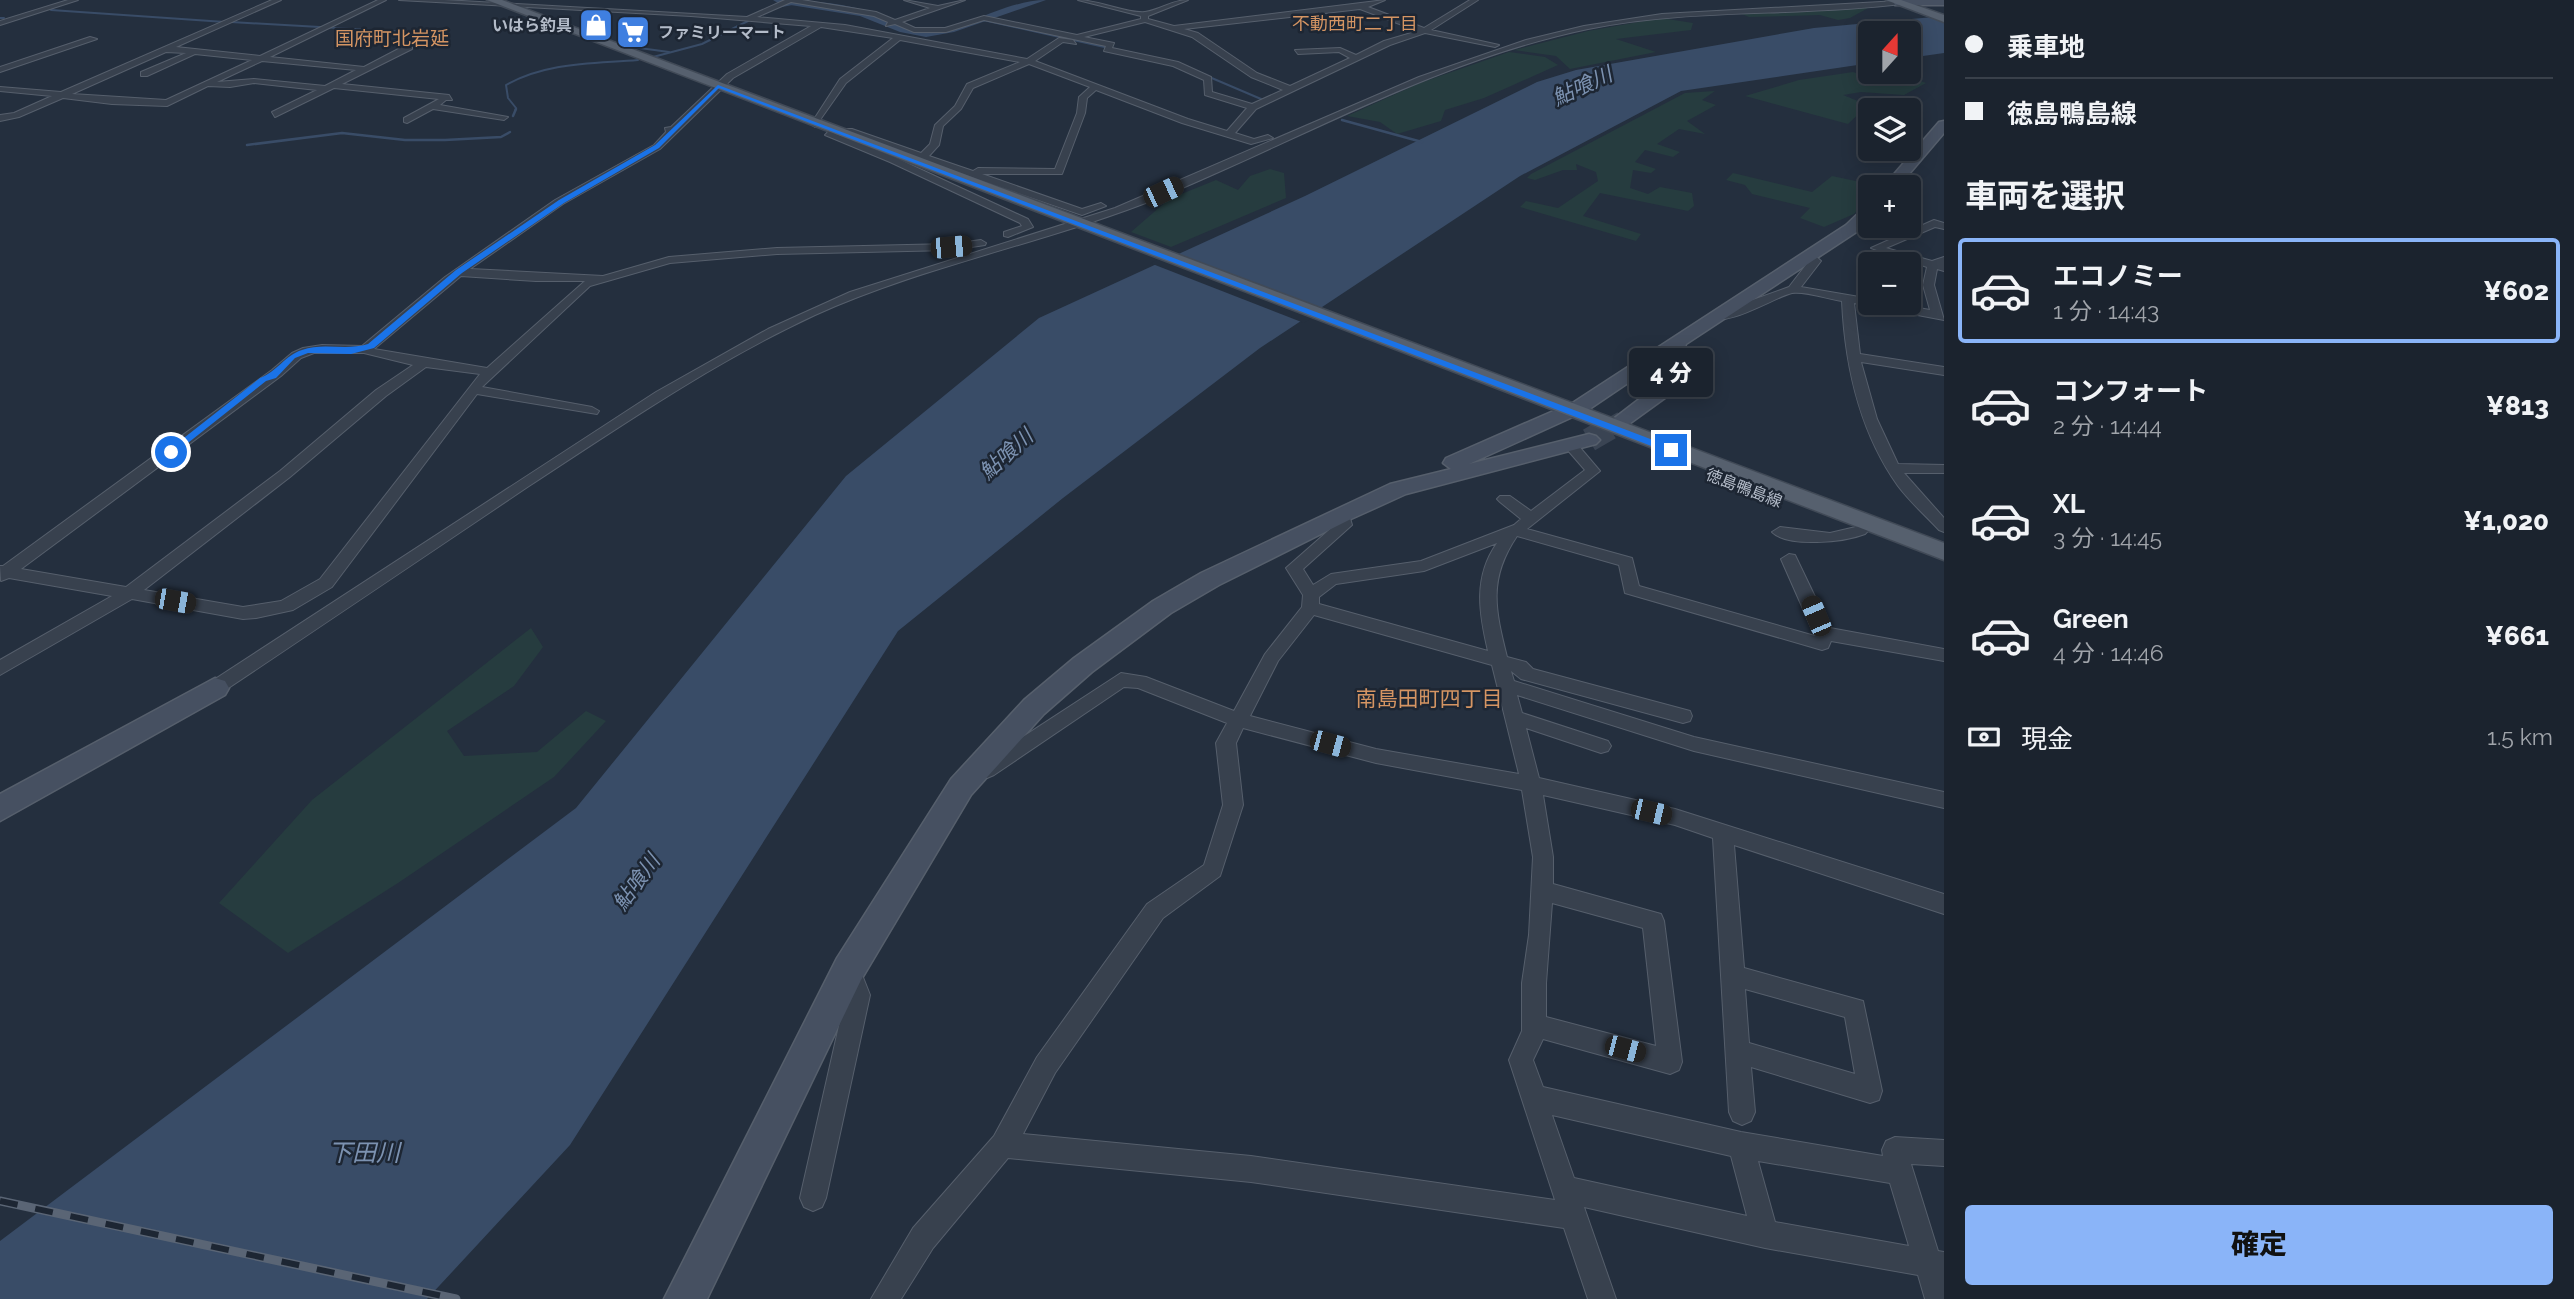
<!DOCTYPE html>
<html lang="ja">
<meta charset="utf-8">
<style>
:root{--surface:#1b232e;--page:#282f3a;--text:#f1f3f6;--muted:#a0a4aa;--line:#39404a;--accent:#8ab4f8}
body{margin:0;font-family:Raleway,"Noto Sans JP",sans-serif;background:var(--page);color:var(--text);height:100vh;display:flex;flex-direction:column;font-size:26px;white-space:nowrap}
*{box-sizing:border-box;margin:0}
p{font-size:23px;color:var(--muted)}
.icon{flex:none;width:38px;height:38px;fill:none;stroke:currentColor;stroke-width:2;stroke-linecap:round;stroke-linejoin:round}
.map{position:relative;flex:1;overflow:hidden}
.side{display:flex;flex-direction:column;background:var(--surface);width:630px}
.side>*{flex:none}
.guide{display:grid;align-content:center;height:154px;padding:0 21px;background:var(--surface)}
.needle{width:46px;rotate:21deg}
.controls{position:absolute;left:1858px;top:21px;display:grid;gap:14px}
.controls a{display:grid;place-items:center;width:63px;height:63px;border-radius:7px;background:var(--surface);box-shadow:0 4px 18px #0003,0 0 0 2px var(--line);font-size:35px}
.end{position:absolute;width:32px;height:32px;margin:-16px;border:9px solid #1a73e8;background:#fff;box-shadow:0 0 0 4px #fff}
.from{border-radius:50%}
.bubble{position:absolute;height:49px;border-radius:7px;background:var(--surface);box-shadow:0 4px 18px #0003,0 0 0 2px var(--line);font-size:23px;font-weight:800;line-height:49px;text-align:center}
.car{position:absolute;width:21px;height:42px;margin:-21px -10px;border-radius:9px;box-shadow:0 0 5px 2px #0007;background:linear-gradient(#222 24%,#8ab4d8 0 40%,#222 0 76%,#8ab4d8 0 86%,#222 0)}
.guide b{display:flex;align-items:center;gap:24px;height:66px;font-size:26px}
.guide b+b{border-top:2px solid var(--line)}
.guide i{width:18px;height:18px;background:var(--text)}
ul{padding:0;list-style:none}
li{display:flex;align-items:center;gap:21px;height:105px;margin:0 14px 10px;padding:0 7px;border:4px solid transparent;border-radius:7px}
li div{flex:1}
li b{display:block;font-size:26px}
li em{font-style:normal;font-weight:800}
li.selected{border-color:var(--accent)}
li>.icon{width:63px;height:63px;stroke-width:1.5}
h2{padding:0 21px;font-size:32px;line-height:84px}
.pay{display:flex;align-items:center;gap:18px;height:77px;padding:0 21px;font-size:26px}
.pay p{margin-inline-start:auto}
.cta{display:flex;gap:14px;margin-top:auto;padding:14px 21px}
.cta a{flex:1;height:80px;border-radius:7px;background:var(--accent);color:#111;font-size:28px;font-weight:800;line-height:80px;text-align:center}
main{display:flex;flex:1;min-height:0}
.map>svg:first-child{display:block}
.green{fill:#263c3f}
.water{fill:#394c67}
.pier{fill:#242f3e}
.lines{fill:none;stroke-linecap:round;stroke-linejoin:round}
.stream-far1{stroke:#394c67;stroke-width:2}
.stream{stroke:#394c67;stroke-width:2.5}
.river{fill:#394c67;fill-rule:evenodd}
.secondary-tunnel-far1{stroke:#3a4453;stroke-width:18;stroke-dasharray:18 10;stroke-linecap:butt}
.secondary-tunnel{stroke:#3a4453;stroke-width:24;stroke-dasharray:24 11;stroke-linecap:butt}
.street-casing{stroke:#565f6c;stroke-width:2}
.secondary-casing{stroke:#565f6c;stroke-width:3}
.primary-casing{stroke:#414a57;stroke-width:3}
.street{fill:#38414e;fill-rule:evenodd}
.secondary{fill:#465061;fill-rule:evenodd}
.primary{fill:#56606e;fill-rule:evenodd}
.rail-casing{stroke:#5a6575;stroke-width:9}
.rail{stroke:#1d2633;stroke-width:6;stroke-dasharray:18;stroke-linecap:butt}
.route{fill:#1a73e8}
.labels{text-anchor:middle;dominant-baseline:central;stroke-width:5;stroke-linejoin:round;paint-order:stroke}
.far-poi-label{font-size:16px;font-weight:bold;fill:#b4bcc9;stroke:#1d2633;text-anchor:end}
.far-street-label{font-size:16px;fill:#b4bcc9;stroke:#1d2633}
.far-neighbourhood-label{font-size:18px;fill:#d59563;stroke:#1d2633}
.far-quarter-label{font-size:19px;fill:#d59563;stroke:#1d2633}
.water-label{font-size:21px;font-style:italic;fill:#7c92b1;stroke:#1d2633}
.neighbourhood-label{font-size:21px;fill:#d59563;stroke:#1d2633}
.near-water-label{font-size:24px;font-style:italic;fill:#7c92b1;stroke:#1d2633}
</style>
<main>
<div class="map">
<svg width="1944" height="1299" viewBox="0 0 1944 1299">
<rect width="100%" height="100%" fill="#242f3e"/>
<g class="green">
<path d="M1870 7 1850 18 1838 20 1820 15 1749 17 1737 12Z"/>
<path d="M1661 18 1693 23 1691 30 1616 39 1656 52 1570 69 1556 56 1514 50 1588 31Z"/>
<path d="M1509 52 1545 57 1558 65 1484 98 1445 110 1441 121 1397 134 1380 122 1347 116 1420 83Z"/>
<path d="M1853 72 1877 80 1911 78 1926 83 1904 95 1861 92 1843 95 1868 105 1848 124 1745 96 1799 80Z"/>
<path d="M1715 91 1702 100 1716 105 1687 121 1705 134 1679 129 1657 144 1680 152 1673 157 1645 150 1635 162 1656 169 1651 173 1633 170 1630 188 1648 194 1660 187 1692 193 1694 206 1688 211 1600 193 1583 216 1641 234 1636 241 1520 207 1526 201 1558 208 1598 181 1596 172 1576 164 1577 170H1563L1535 180 1527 178 1531 174 1685 93Z"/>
<path d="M1270 169 1284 173 1286 198 1171 247 1131 232 1169 199 1216 180 1238 190 1250 176Z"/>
<path d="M1733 173 1812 192 1832 176 1879 186 1871 187V196L1854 214 1824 227 1800 218 1810 208 1752 194 1745 185 1726 180Z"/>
<path d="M531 628 543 647 514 686 447 731 464 756 537 752 586 711 606 721 554 777 398 883 288 953 219 903 312 800Z"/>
</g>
<path class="water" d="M1944 16V53L1909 58V33H1871V63L1681 91 1520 176 1260 348 1063 498 898 631 570 1145 427 1299H0V1241L576 808 846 476 1039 318 1305 196 1537 82 1576 70 1814 28Z"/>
<path class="pier" d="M1172 253 1323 310 1304 323 1150 263Z"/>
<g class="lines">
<g class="stream-far1">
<path d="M777 7 797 3"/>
<path d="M51 10 225 22"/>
<path d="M0 18H4"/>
<path d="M983 20 1109 48"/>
<path d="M231 22 425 33"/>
<path d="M625 46 669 52"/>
<path d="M653 57 702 44 748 21"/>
<path d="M1207 76 1261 99"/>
<path d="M515 111 516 108 508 98 506 85C547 62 592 64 638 60"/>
</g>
<g class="stream">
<path d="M513 116 516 109"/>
<path d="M1342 120 1422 142"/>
<path d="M247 145 342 133 405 140H445L501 137 510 132"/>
</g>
<path class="river" d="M773 0C803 0 835 2 864 10 885 16 903 29 926 29 968 30 1005 0 1046 0L954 32 926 37 900 32 860 16 778 3Z"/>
<path class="secondary-tunnel-far1" d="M1610 427 1622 420"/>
<path class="secondary-tunnel" d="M1589 440 1613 426"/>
<g class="street-casing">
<g id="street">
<path d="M68 0H78L0 25V21Z"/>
<path d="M272 0H281L176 47 260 56 378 0H386L270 57 364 67 406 45H412V49L342 84 449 95 452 100H446L440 105 508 117 504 120 433 109 407 123 404 122V118L439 99 334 88 275 117 272 112 317 90 254 83 230 87 208 86 167 106 112 104 63 98 19 117 0 121V115L14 113 52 96 0 91V87L61 92ZM166 52 186 53 141 72V76H147L195 54 252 60 166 100 72 94ZM262 61 356 70 325 86 254 79 217 82Z"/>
<path d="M399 0H444L747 17 785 0H802L876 12 895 20 930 8 904 0 938 6 965 0 902 22 915 28H945L984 16 1077 35 1141 19V16L1078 0C1098 0 1128 14 1145 12 1160 10 1172 0 1188 0L1148 16V19L1174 26 1385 0 1368 7 1424 28 1470 0H1478L1431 30 1499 45 1495 47 1425 33 1390 45 1256 109 1235 133 1254 139 1268 135 1273 138 1251 144 1182 123 1096 90 1087 98 1085 113 1062 174H982L1082 209 1101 203 1106 206 1082 215 848 134H835L896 158 1028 219 1033 227 1008 237 1004 236V232L1022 226 1020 223 890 162 825 135 831 129H852L921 153 930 144 935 125 955 106 967 84 1020 62 900 40 846 83 815 127 811 124 840 79 893 38 821 27 733 78 660 149 563 204 470 269 603 276 669 257 777 248 951 244 981 240 986 243 985 245 951 250 777 254 670 263 590 286 482 387 592 407 599 411 597 414 477 394 332 587 293 610 256 618 243 619 132 599 0 675V660L112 596 9 578 1 581 0 566H3L272 370 292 353 303 348 322 345 362 346 445 277 555 200 654 145 666 132 665 128 671 127 727 74 811 26 691 16ZM791 2 874 16 888 22 886 26 895 24 914 32H946L984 20 1106 46 1104 51 1173 66 1204 80 1205 95 1247 108 1227 131 1188 119 1035 61 1063 42 1076 44 1073 40 1059 38 1027 59 845 25 757 17ZM1360 9 1418 31 1384 41 1356 55 1340 48 1295 50 1298 54 1339 52 1350 58 1290 86 1257 73 1198 33 1184 29ZM1145 22 1192 37 1251 77 1283 90 1252 104 1212 92 1211 77 1178 62 1112 48 1114 43 1084 37ZM1029 64 1090 87 1079 97 1077 113 1055 169 978 168 973 171 929 156 939 145 943 126 961 109 973 88ZM461 276 536 281H585L487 368 374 349ZM314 353H364L413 365 376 390 280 471 126 587 21 569 281 376 301 358ZM426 367 480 374 320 579 281 601 243 607 144 590 290 477 386 396Z"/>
<path d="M1899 1 1901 4C1797 17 1691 8 1588 29 1439 60 1305 137 1166 195 1051 242 928 264 815 315 714 362 622 425 529 486 427 555 324 624 221 693H209L206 688 209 683 656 392 768 329 850 292 1115 208 1419 77 1526 40 1584 26 1662 14Z"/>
<path d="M90 37 97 39 0 72V67Z"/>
<path d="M1934 220 1944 223V229L1935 227 1886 248 1932 261 1944 257V271L1937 269 1934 285 1944 320 1854 303 1860 354 1944 367V375L1861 362 1877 419 1898 464 1944 465V473H1904L1944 518V532L1939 530C1925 515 1910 502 1898 486 1859 431 1845 366 1842 301 1828 299 1806 291 1792 293 1772 298 1726 329 1708 316L1789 287 1809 261 1805 254 1810 251 1821 261 1801 287 1871 299V303H1890L1930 310 1923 285 1927 267 1871 248Z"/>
<path d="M1572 443 1577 444 1600 471 1527 529 1632 558 1639 586 1815 636 1781 559 1789 554 1795 555 1830 628 1944 649V661L1831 641 1828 648 1822 650 1625 593 1619 565 1517 536C1488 579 1495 609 1507 657L1526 662 1533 669 1690 711 1692 716 1690 721 1683 723 1521 679 1511 671 1514 681 1694 737 1944 792V808L1694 751 1517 695 1522 713 1608 741 1611 746 1608 751 1601 753 1526 728 1539 778 1675 809 1944 894V914L1734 845 1744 968 1863 1001 1882 1091 1879 1100 1870 1103 1751 1067 1755 1112 1751 1121 1742 1125 1733 1121 1729 1112 1713 838 1675 825 1543 795 1553 857V884L1661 914 1664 921 1682 1062 1679 1070 1670 1074 1543 1039 1533 1060 1543 1087 1741 1132 1883 1156 1882 1150 1886 1141 1895 1137 1944 1140V1166L1911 1164 1938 1251 1944 1252V1299H1925L1918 1275 1765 1248 1584 1207 1616 1299H1588L1564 1228 1251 1182 1008 1158 933 1248 901 1299H871L913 1228 994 1136 1037 1057 1147 904 1204 865 1223 805 1216 743 1227 723 1138 688 1124 687 994 775 987 778 980 775 977 770 980 765 1121 673 1146 677 1234 711 1265 654 1302 607 1303 595 1286 568 1336 524 1338 511H1348L1352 525 1303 569 1313 585 1331 574 1421 561 1514 525 1521 519 1500 502 1497 499 1500 496H1510L1531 511 1585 470 1565 447ZM1497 543C1473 577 1479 613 1488 651L1319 604V597L1336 584 1424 571ZM1314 615 1492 665 1519 774 1376 749 1250 716 1278 661ZM1243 728 1376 763 1522 790 1533 857 1529 935 1522 983V1031L1509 1060 1555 1200 1251 1156 1023 1134 1055 1073 1163 918 1220 876 1243 805 1236 743ZM1552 903 1643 928 1656 1046 1546 1017V983ZM1745 989 1845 1017 1855 1074 1749 1043ZM1552 1115 1731 1156 1747 1216 1574 1178ZM1758 1161 1890 1183 1909 1246 1775 1222Z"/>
<path d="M1860 526 1865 528 1868 531 1865 534C1845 542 1788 548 1772 532L1780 527 1830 533Z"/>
<path d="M849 959 857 962 870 995 826 1198 822 1207 813 1211 804 1207 800 1198 846 995 838 969 841 962Z"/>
</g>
</g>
<g class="secondary-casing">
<g id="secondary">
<path d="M1899 0H1944V5H1895L1894 3Z"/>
<path d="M1944 121V133L1898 187H1883L1939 122Z"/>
<path d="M1871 204V218L1858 231 1686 344 1673 387 1665 398 1629 424H1615L1612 420 1651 390 1662 360 1588 410 1469 464 1589 434 1596 436 1600 440 1596 444 1406 494 1351 519 1219 585 1171 613 1092 672 1044 714 971 795 861 980 707 1299H664L837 958 951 779 1024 700 1074 658 1153 601 1201 573 1390 484 1451 469 1443 463 1446 458 1574 402 1846 225 1866 206Z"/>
<path d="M215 678 225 681 229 688 225 695 0 821V794Z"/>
</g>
</g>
<g class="primary-casing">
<g id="primary">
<path d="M487 0H502L1944 543V560Z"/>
<path d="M1886 0H1901L1944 15V22Z"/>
</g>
</g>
<use href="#street" class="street"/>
<use href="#secondary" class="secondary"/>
<use href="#primary" class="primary"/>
<g class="rail-casing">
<path id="rail" d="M0 1201 456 1299"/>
</g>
<use href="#rail" class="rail"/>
</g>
<path class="route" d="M718 85 1674 448 1675 450 1667 452 719 88 659 148 564 203 462 273 374 348 351 354 308 353 295 358 276 378 266 381 174 454 166 452 260 378C277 372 285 355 302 350 323 342 345 351 368 344L456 270 559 200 655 145Z"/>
<defs>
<g id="shop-square" transform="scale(1.75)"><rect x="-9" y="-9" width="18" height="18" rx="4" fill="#3f7fe0" stroke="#1d2633"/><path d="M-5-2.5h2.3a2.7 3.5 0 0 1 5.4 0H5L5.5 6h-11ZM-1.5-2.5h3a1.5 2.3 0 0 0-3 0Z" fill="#fff"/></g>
<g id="supermarket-square" transform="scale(1.75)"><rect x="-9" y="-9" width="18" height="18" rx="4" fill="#3f7fe0" stroke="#1d2633"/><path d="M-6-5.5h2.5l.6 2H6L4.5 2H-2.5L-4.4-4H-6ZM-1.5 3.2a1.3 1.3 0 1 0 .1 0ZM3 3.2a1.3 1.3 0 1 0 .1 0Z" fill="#fff"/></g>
</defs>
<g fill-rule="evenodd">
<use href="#shop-square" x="596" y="25"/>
<use href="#supermarket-square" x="633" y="32"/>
</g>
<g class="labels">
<g class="far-poi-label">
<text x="572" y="25">いはら釣具</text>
<text x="658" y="32" text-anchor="start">ファミリーマート</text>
</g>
<g class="far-street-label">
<text transform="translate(1744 488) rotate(21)">徳島鴨島線</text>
</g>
<g class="far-neighbourhood-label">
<text x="1355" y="23">不動西町二丁目</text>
</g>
<g class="far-quarter-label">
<text x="392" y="38">国府町北岩延</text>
</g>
<g class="water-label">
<text transform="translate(1582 86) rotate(-25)">鮎喰川</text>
<text transform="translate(1006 454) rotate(-42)">鮎喰川</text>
<text transform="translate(636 882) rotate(-54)">鮎喰川</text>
</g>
<g class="neighbourhood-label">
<text x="1429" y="698">南島田町四丁目</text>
</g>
<g class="near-water-label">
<text x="364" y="1152">下田川</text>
</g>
</g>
</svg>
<div class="controls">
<a><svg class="needle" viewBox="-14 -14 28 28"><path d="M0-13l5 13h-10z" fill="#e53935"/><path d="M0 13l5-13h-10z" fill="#a0a4aa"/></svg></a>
<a><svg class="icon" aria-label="layers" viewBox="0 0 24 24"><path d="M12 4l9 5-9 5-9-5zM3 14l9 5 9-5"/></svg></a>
<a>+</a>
<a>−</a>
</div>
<i class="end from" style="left:171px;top:452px"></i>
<i class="end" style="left:1671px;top:450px"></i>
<div class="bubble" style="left:1629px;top:348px;width:84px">4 分</div>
<i class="car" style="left:1163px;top:192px;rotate:65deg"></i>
<i class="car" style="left:951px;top:247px;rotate:85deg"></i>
<i class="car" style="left:175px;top:601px;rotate:100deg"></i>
<i class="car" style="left:1816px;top:616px;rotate:337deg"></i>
<i class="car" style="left:1330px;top:744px;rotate:105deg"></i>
<i class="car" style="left:1651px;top:812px;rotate:103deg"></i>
<i class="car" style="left:1625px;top:1049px;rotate:105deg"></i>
</div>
<section class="side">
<div class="guide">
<b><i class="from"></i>乗車地</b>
<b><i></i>徳島鴨島線</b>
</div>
<h2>車両を選択</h2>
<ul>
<li class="selected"><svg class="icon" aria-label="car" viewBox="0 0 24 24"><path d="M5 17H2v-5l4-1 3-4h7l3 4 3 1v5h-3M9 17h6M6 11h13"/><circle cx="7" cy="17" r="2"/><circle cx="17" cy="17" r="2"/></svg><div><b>エコノミー</b><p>1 分 · 14:43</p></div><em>¥602</em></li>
<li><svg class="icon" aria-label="car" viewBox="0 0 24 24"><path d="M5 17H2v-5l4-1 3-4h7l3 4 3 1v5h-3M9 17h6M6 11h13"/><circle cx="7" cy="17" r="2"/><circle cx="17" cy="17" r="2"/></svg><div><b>コンフォート</b><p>2 分 · 14:44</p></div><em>¥813</em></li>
<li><svg class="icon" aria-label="car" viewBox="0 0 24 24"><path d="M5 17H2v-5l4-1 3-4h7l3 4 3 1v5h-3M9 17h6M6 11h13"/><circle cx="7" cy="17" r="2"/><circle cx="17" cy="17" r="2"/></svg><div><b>XL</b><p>3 分 · 14:45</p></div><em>¥1,020</em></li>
<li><svg class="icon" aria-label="car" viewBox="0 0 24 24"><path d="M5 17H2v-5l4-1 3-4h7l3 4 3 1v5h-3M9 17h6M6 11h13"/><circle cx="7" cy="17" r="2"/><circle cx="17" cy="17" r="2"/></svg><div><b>Green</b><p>4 分 · 14:46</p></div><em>¥661</em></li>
</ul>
<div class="pay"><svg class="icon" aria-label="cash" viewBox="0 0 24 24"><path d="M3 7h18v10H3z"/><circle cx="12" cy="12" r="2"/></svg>現金<p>1.5 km</p></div>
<div class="cta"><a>確定</a></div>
</section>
</main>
